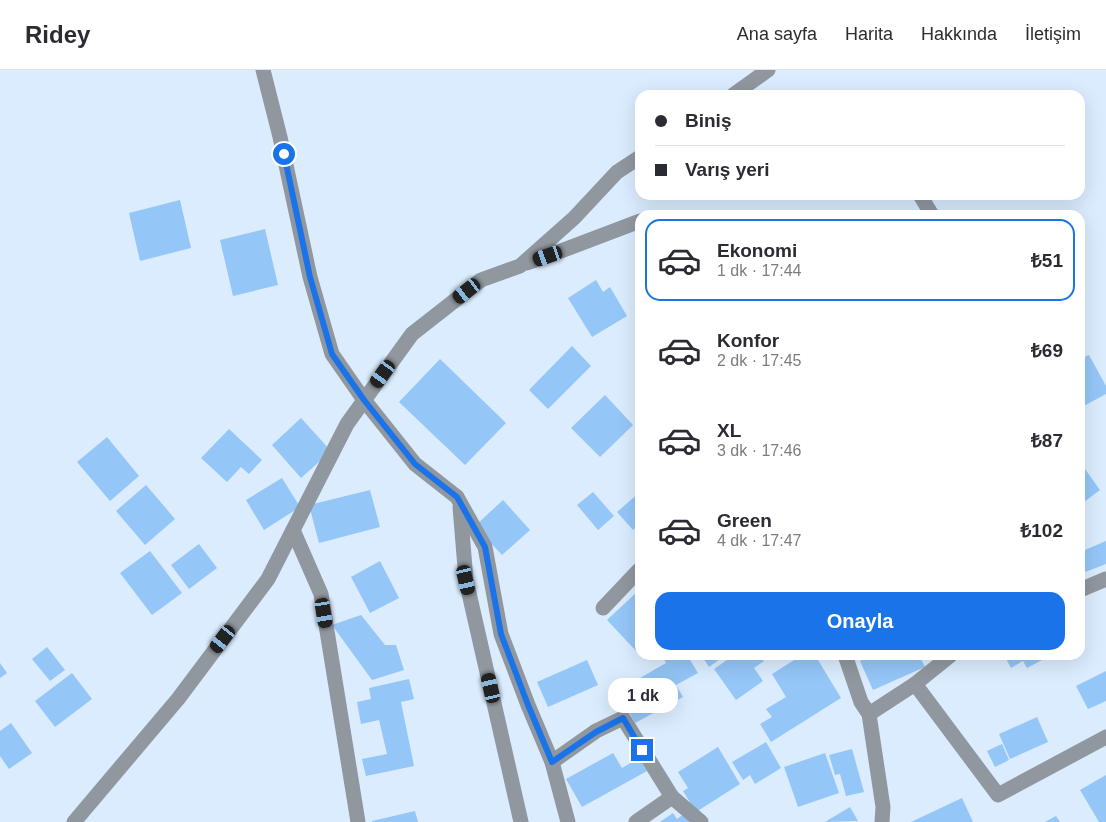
<!DOCTYPE html>
<html lang="tr">
<meta charset="utf-8">
<style>
:root{--surface:#fff;--page:#f7f7f7;--text:#2b2b33;--muted:#7c7c81;--line:#e1e1e2;--accent:#1a73e8}
body{margin:0;font-family:Helvetica,sans-serif;background:var(--page);color:var(--text);height:100vh;display:flex;flex-direction:column;font-size:19px;white-space:nowrap}
*{box-sizing:border-box;margin:0}
p{font-size:16px;color:var(--muted)}
.icon{flex:none;width:28px;height:28px;fill:none;stroke:currentColor;stroke-width:2;stroke-linecap:round;stroke-linejoin:round}
.map{position:relative;flex:1;overflow:hidden}
.details{position:absolute;left:635px;top:140px;width:450px;height:450px;display:flex;flex-direction:column;background:var(--surface);border-radius:15px;box-shadow:0 5px 20px #0002}
.details>*{flex:none}
.top-card{position:absolute;left:635px;top:20px;width:450px;height:110px;border-radius:15px;box-shadow:0 5px 20px #0002;display:grid;align-content:center;height:110px;padding:0 20px;background:var(--surface)}
.end{position:absolute;width:22px;height:22px;margin:-11px;border:6px solid #1a73e8;background:#fff;box-shadow:0 0 0 2px #fff}
.from{border-radius:50%}
.bubble{position:absolute;height:35px;border-radius:15px;background:var(--surface);box-shadow:0 5px 20px #0002;font-size:16px;font-weight:700;line-height:35px;text-align:center}
.car{position:absolute;width:15px;height:30px;margin:-15px -8px;border-radius:6px;box-shadow:0 0 4px 1px #0007;background:linear-gradient(#222 24%,#8ab4d8 0 40%,#222 0 76%,#8ab4d8 0 86%,#222 0)}
.top-card b{display:flex;align-items:center;gap:18px;height:48px;font-size:19px}
.top-card b+b{border-top:1px solid var(--line)}
.top-card i{width:12px;height:12px;background:var(--text)}
ul{padding:9px 0 0;list-style:none}
li{display:flex;align-items:center;gap:15px;height:82px;margin:0 10px 8px;padding:0 10px;border:2px solid transparent;border-radius:15px}
li div{flex:1}
li b{display:block;font-size:19px}
li em{font-style:normal;font-weight:700}
li.active{border-color:var(--accent)}
li>.icon{width:45px;height:45px;stroke-width:1.5}
.primary-button{display:flex;gap:10px;margin-top:auto;padding:10px 20px}
.primary-button a{flex:1;height:58px;border-radius:15px;background:var(--accent);color:#fff;font-size:20px;font-weight:700;line-height:58px;text-align:center}
header{display:flex;align-items:center;gap:30px;box-sizing:border-box;height:70px;padding:0 25px;background:var(--surface);border-bottom:1px solid var(--line)}
header strong{font-size:24px}
nav{display:flex;gap:28px;margin-inline-start:auto;font-size:18px}
.map>svg:first-child{display:block}
.building{fill:#94c6f7}
.lines{fill:none;stroke-linecap:round;stroke-linejoin:round}
.minor{stroke:#90979e;stroke-width:15}
.route{stroke:#1a73e8;stroke-width:6}
</style>
<header>
<strong>Ridey</strong>
<nav><a>Ana sayfa</a><a>Harita</a><a>Hakkında</a><a>İletişim</a></nav>
</header>
<div class="map">
<svg width="1106" height="752" viewBox="0 0 1106 752">
<rect width="100%" height="100%" fill="#daecfe"/>
<g class="building">
<path d="M180 130 191 178 140 191 129 143Z"/>
<path d="M265 159 278 215 233 226 220 170Z"/>
<path d="M596 210 603 222 610 217 627 246 592 267 568 228Z"/>
<path d="M572 276 591 296 548 339 529 320Z"/>
<path d="M1089 285 1106 316V324L1080 338V289Z"/>
<path d="M440 289 506 353 465 395 399 332Z"/>
<path d="M605 325 633 355 600 387 571 358Z"/>
<path d="M301 348 331 381 301 408 272 375Z"/>
<path d="M229 359 262 390 249 404 241 397 227 412 201 388Z"/>
<path d="M107 367 139 406 110 431 77 392Z"/>
<path d="M1085 399 1100 420 1080 435V403Z"/>
<path d="M282 408 300 437 264 460 246 430Z"/>
<path d="M146 415 175 449 145 475 116 441Z"/>
<path d="M370 420 380 457 319 473 309 435Z"/>
<path d="M593 422 614 446 598 460 577 435Z"/>
<path d="M640 422V454L633 460 617 442Z"/>
<path d="M503 430 530 460 502 485 475 456Z"/>
<path d="M1106 471V494L1080 504V482Z"/>
<path d="M199 474 217 498 189 519 171 495Z"/>
<path d="M150 481 182 523 152 545 120 503Z"/>
<path d="M380 491 399 528 370 543 351 507Z"/>
<path d="M637 522 640 525V579L637 582 607 550Z"/>
<path d="M361 545 385 575H396L404 600 372 610 332 555Z"/>
<path d="M47 577 65 600 50 611 32 589Z"/>
<path d="M662 585H687L698 603 676 615 683 627 635 653 623 631 639 622 633 612 666 593Z"/>
<path d="M701 585H726L709 597Z"/>
<path d="M734 585H760L764 591 754 598 763 611 736 630 714 599Z"/>
<path d="M802 585H815L841 628 771 672 760 654 772 647 766 639 786 627 772 604Z"/>
<path d="M873 585H919L925 597 873 620 860 591Z"/>
<path d="M1004 585H1042L1044 589 1027 598 1023 591 1011 598Z"/>
<path d="M587 590 598 615 548 637 537 612Z"/>
<path d="M0 593 7 603 0 608Z"/>
<path d="M1106 601V631L1088 639 1076 616Z"/>
<path d="M72 603 92 629 55 657 35 631Z"/>
<path d="M409 609 414 629 401 632 414 696 366 706 362 689 387 684 379 650 361 654 357 632 371 629 369 618Z"/>
<path d="M1037 647 1048 672 1010 689 999 664Z"/>
<path d="M11 653 32 683 9 699 0 686V661Z"/>
<path d="M766 672 781 698 755 714 750 705 743 710 732 692Z"/>
<path d="M1002 674 1009 690 995 697 987 681Z"/>
<path d="M718 677 740 714 696 742 683 721 688 718 678 702Z"/>
<path d="M852 679 864 722 846 726 840 704 835 705 829 685Z"/>
<path d="M613 683 622 698 639 688 647 701 582 737 566 709Z"/>
<path d="M825 683 839 723 798 737 784 697Z"/>
<path d="M1106 705V752H1099L1080 720Z"/>
<path d="M962 728 973 752H911Z"/>
<path d="M850 737 858 751 825 752Z"/>
<path d="M415 741 418 752H372V751Z"/>
<path d="M673 743 677 749 684 744 689 752H660Z"/>
<path d="M1056 746 1060 752H1045Z"/>
</g>
<g class="lines">
<g class="minor">
<path d="M263 0 280 67 310 207 332 284 364 330 415 394 457 427 485 477 501 564 528 635 552 692 568 752"/>
<path d="M733 25 768 0"/>
<path d="M920 125 932 145"/>
<path d="M527 193 561 181 640 151"/>
<path d="M460 437 466 510 521 752"/>
<path d="M293 460 321 524 358 752"/>
<path d="M1080 520 1106 509"/>
<path d="M603 538 640 499"/>
<path d="M845 585 861 632 869 644 883 737 882 752"/>
<path d="M915 614 998 725 1106 667"/>
<path d="M869 644 915 614 951 585"/>
<path d="M552 692 596 661 623 648 672 727"/>
<path d="M74 752 178 629 268 509 347 354 412 264 481 210 520 196 574 148 617 102 640 87"/>
<path d="M636 752 672 727 701 752"/>
</g>
</g>
<g class="lines">
<path class="route" d="M284 84 310 207 332 284 364 330 415 394 457 427 485 477 501 564 528 635 552 692 596 662 623 648 642 680"/>
</g>
</svg>
<i class="end from" style="left:284px;top:84px"></i>
<i class="end" style="left:642px;top:680px"></i>
<div class="bubble" style="left:608px;top:608px;width:70px">1 dk</div>
<i class="car" style="left:548px;top:186px;rotate:251deg"></i>
<i class="car" style="left:467px;top:221px;rotate:232deg"></i>
<i class="car" style="left:383px;top:304px;rotate:216deg"></i>
<i class="car" style="left:466px;top:510px;rotate:167deg"></i>
<i class="car" style="left:324px;top:543px;rotate:171deg"></i>
<i class="car" style="left:223px;top:569px;rotate:217deg"></i>
<i class="car" style="left:491px;top:618px;rotate:347deg"></i>
<div class="top-card">
<b><i class="from"></i>Biniş</b>
<b><i></i>Varış yeri</b>
</div>
<section class="details">
<ul>
<li class="active"><svg class="icon" aria-label="car" viewBox="0 0 24 24"><path d="M5 17H2v-5l4-1 3-4h7l3 4 3 1v5h-3M9 17h6M6 11h13"/><circle cx="7" cy="17" r="2"/><circle cx="17" cy="17" r="2"/></svg><div><b>Ekonomi</b><p>1 dk · 17:44</p></div><em>₺51</em></li>
<li><svg class="icon" aria-label="car" viewBox="0 0 24 24"><path d="M5 17H2v-5l4-1 3-4h7l3 4 3 1v5h-3M9 17h6M6 11h13"/><circle cx="7" cy="17" r="2"/><circle cx="17" cy="17" r="2"/></svg><div><b>Konfor</b><p>2 dk · 17:45</p></div><em>₺69</em></li>
<li><svg class="icon" aria-label="car" viewBox="0 0 24 24"><path d="M5 17H2v-5l4-1 3-4h7l3 4 3 1v5h-3M9 17h6M6 11h13"/><circle cx="7" cy="17" r="2"/><circle cx="17" cy="17" r="2"/></svg><div><b>XL</b><p>3 dk · 17:46</p></div><em>₺87</em></li>
<li><svg class="icon" aria-label="car" viewBox="0 0 24 24"><path d="M5 17H2v-5l4-1 3-4h7l3 4 3 1v5h-3M9 17h6M6 11h13"/><circle cx="7" cy="17" r="2"/><circle cx="17" cy="17" r="2"/></svg><div><b>Green</b><p>4 dk · 17:47</p></div><em>₺102</em></li>
</ul>
<div class="primary-button"><a>Onayla</a></div>
</section>
</div>
